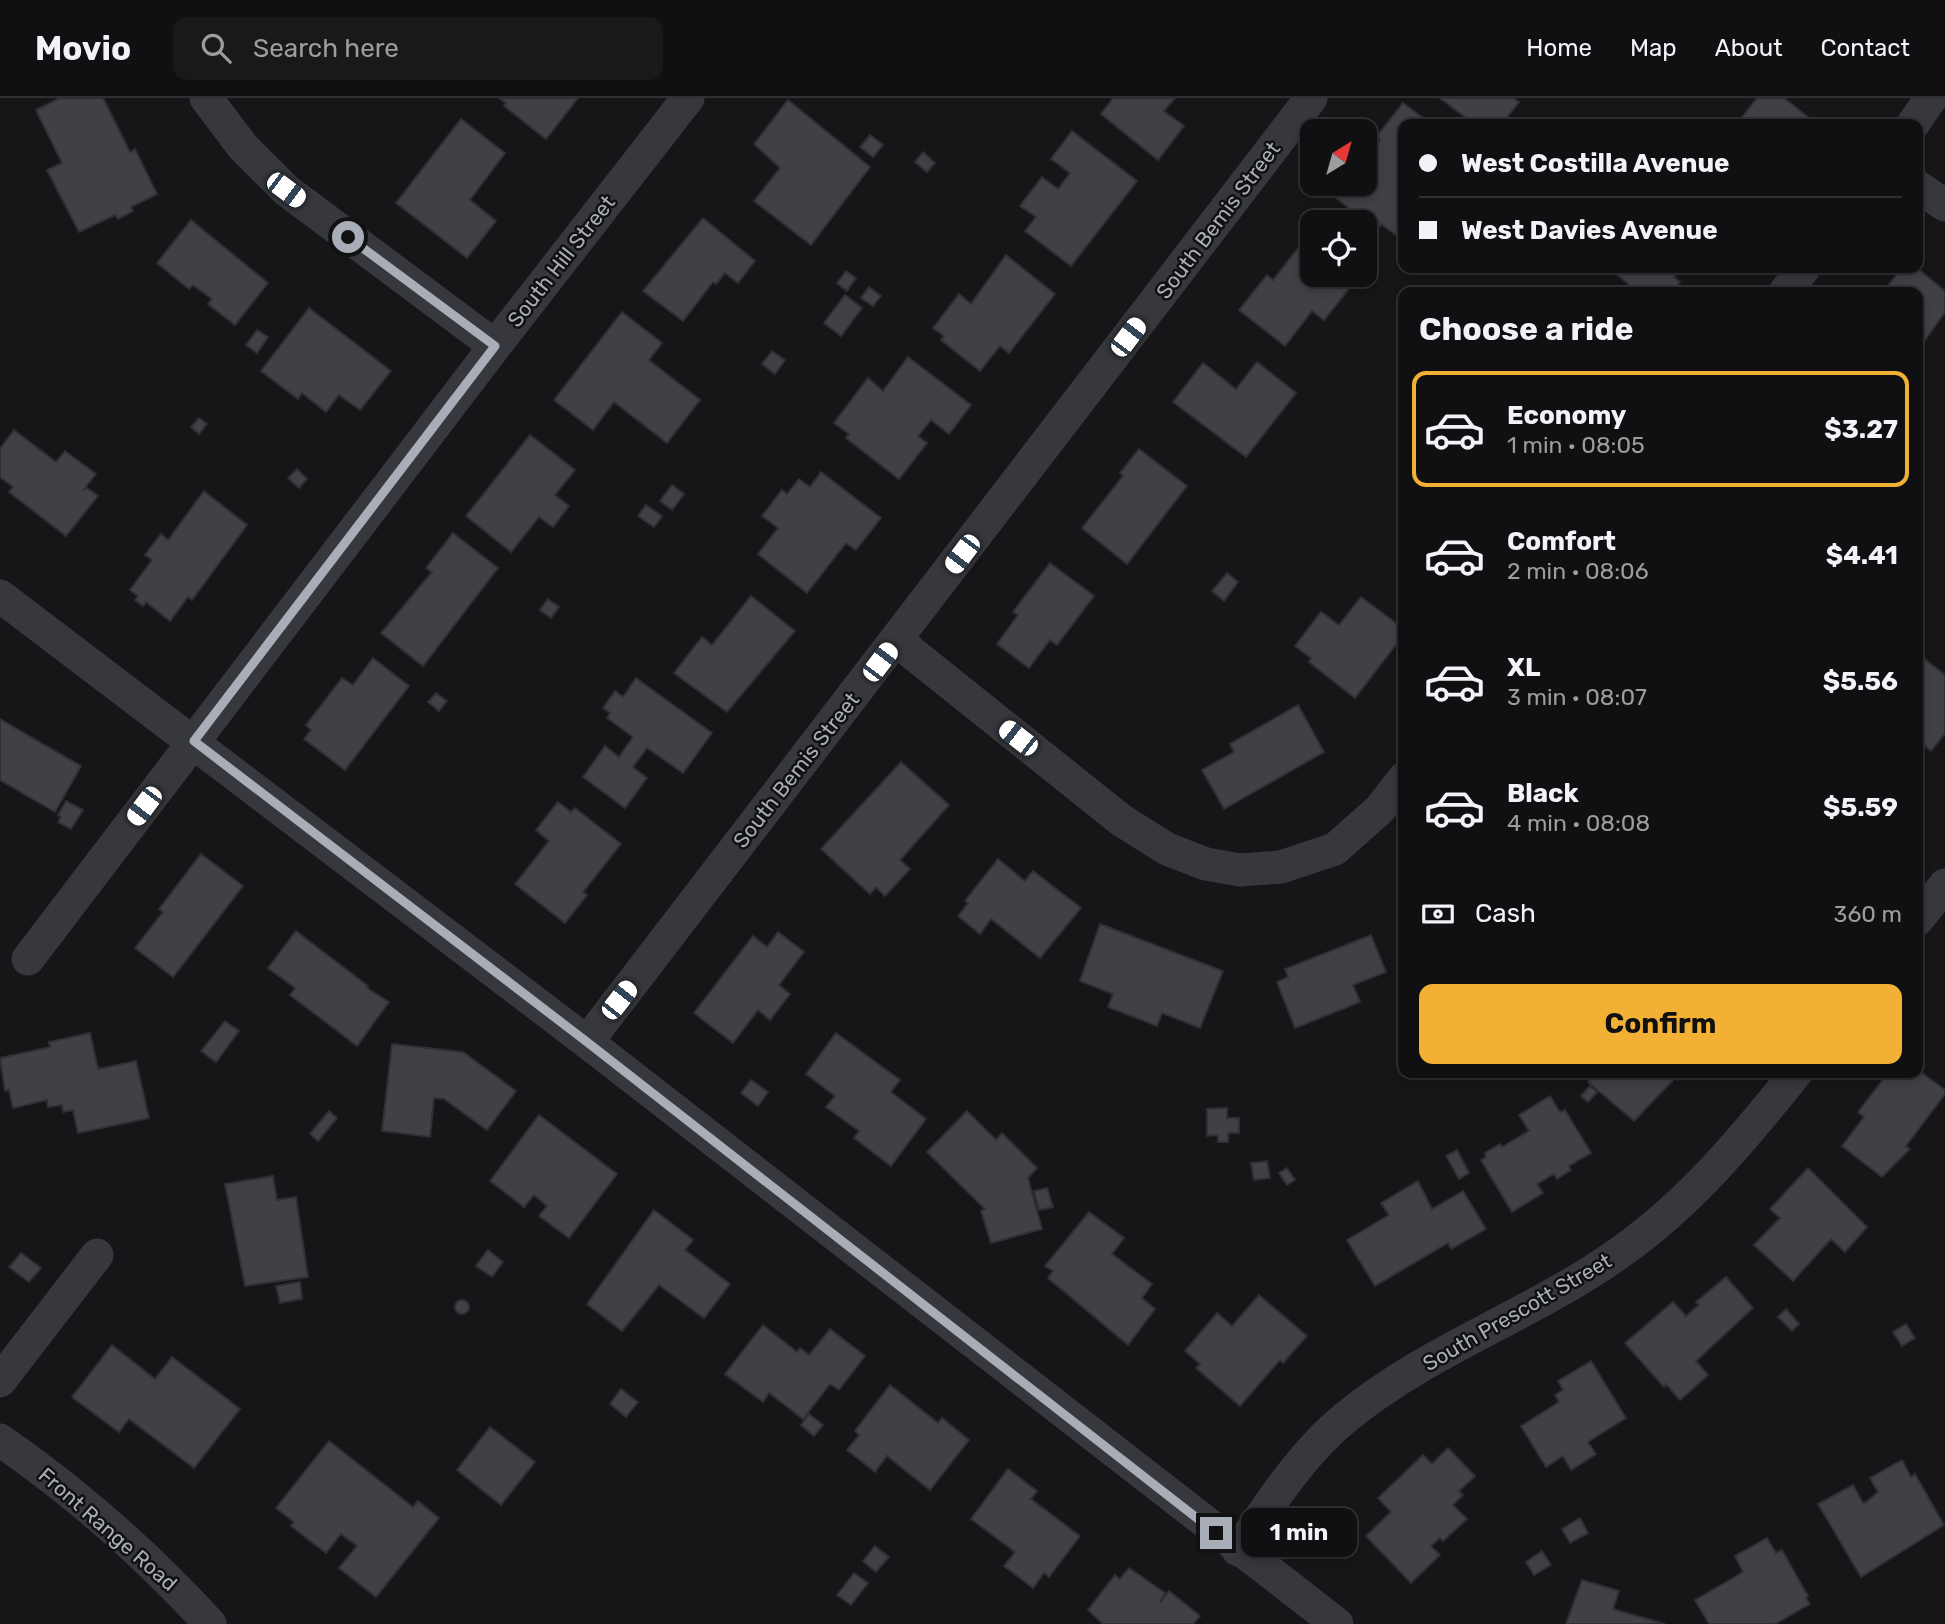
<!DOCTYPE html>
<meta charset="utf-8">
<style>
:root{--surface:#101012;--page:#19191b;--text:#f1f3f6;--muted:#9c9d9f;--line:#303032;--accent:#f2b134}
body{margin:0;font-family:Rubik,sans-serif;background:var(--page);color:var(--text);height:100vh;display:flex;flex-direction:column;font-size:26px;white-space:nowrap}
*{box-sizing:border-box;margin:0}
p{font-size:23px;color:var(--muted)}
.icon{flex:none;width:38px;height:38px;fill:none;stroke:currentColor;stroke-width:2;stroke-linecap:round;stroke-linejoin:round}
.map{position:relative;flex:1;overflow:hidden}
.panel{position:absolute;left:1398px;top:189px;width:525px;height:791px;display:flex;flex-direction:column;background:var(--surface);border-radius:14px;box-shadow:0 4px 10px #0003,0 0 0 2px var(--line)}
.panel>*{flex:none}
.hud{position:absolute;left:1398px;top:21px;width:525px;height:154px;border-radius:14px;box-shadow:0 4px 10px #0003,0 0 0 2px var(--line);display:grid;align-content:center;height:154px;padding:0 21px;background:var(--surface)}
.needle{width:46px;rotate:37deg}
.tools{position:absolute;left:1300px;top:21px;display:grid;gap:14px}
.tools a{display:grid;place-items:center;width:77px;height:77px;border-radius:14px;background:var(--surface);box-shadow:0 4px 10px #0003,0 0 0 2px var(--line);font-size:35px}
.end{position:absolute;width:32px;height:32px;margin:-16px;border:9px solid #a8adb8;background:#111;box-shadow:0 0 0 4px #111}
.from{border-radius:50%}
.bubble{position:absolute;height:49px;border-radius:14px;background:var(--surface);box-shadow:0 4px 10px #0003,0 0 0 2px var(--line);font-size:23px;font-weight:700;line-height:49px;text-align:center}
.car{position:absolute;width:21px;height:42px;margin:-21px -10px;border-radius:9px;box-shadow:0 0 5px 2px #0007;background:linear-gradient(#fff 24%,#345 0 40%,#fff 0 76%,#345 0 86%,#fff 0)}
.hud b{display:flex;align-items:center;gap:24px;height:66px;font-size:26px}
.hud b+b{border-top:2px solid var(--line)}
.hud i{width:18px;height:18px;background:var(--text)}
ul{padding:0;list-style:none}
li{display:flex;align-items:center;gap:21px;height:116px;margin:0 14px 10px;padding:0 7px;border:4px solid transparent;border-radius:14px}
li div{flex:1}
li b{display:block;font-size:26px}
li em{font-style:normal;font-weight:700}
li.active{border-color:var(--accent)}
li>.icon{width:63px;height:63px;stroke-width:1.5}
h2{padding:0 21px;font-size:32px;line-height:84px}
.pay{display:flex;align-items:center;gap:18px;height:77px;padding:0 21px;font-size:26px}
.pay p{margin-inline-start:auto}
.button{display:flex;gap:14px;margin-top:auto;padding:14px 21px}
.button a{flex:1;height:80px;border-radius:14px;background:var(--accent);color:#111;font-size:28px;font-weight:700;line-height:80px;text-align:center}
header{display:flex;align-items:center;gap:42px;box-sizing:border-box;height:98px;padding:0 35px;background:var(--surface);border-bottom:2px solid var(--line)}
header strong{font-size:33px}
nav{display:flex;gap:38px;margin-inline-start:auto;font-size:24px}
.search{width:490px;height:63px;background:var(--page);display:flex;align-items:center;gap:18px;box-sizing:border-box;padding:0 24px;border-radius:14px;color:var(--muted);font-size:26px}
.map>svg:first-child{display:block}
.building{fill:#404145;stroke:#303034;stroke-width:2}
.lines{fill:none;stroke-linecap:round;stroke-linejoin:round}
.street{stroke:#37383d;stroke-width:33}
.route{stroke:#a8adb8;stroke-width:9}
.labels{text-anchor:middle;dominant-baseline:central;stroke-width:5;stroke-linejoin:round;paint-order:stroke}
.street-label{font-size:21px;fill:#a8adb8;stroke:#111113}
</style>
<header>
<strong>Movio</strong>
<div class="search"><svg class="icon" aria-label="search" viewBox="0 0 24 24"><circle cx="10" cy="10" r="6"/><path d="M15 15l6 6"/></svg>Search here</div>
<nav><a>Home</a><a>Map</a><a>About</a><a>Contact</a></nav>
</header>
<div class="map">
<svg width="1945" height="1526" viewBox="0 0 1945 1526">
<rect width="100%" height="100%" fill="#161618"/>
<g class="building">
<path d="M60 0H103L130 54 135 51 157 96 131 109 133 113 118 121 115 117 79 134 47 72 62 65 36 12Z"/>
<path d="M499 0H578L546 41 504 8 506 5Z"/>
<path d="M1113 0H1175L1164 13 1184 28 1158 62 1101 16Z"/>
<path d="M1440 0H1513L1519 4 1502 26H1484L1480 23 1474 26Z"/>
<path d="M1757 0H1784L1809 20 1805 26H1737Z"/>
<path d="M788 2 870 69 811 147 754 103 780 70 754 46Z"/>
<path d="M1403 5 1431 26H1404V127L1396 137 1381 126 1377 132 1336 100 1347 86H1365V60L1380 41 1377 38Z"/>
<path d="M461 21 505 55 470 102 496 123 467 160 396 105Z"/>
<path d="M1072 33 1137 83 1071 168 1025 133 1036 119 1020 108 1042 79 1058 91 1070 75 1051 61Z"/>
<path d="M870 37 883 47 873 59 860 49Z"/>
<path d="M923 54 935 65 927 74 915 64Z"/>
<path d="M703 120 755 163 738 185 725 175 716 186 713 184 683 223 643 193Z"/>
<path d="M191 122 268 185 235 227 208 206 212 201 193 187 189 191 157 165Z"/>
<path d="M1299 149 1310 157 1312 153V177H1360L1324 222 1312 213 1285 248 1239 212 1267 177 1273 182Z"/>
<path d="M1006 157 1055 196 1009 255 1000 248 980 273 941 242 944 238 933 230 959 196 971 206Z"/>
<path d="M1609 170H1682L1674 179 1680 184 1672 194H1638Z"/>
<path d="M1902 170H1917L1945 193V214L1918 252V194H1883Z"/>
<path d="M846 173 856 180 847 193 837 185Z"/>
<path d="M869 189 881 198 873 208 861 200Z"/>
<path d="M845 197 862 210 841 238 824 225Z"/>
<path d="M309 210 391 273 360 312 339 297 326 314 302 295 298 301 261 273Z"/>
<path d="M622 214 662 245 649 262 700 302 667 345 614 304 593 332 554 302Z"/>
<path d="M257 232 268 239 257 255 246 247Z"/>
<path d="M772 253 785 262 775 276 762 266Z"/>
<path d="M908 259 971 307 949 336 931 322 918 338 927 345 899 381 846 340 849 336 834 325 868 280 883 293Z"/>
<path d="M1257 264 1296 295 1246 359 1173 304 1203 265 1236 291Z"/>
<path d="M199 320 207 326 199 336 191 329Z"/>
<path d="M14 332 56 364 65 353 96 376 84 391 87 390 98 398 66 438 9 394 13 389 0 379V351Z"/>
<path d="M530 337 575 372 555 397 569 408 553 429 539 419 511 454 466 418Z"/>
<path d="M1139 351 1187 388 1127 466 1082 430 1123 378 1120 375Z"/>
<path d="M297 371 307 381 299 390 288 380Z"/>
<path d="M821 374 881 420 856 452 846 445 807 495 758 456 778 430 762 418 782 392 787 396 799 381 810 389Z"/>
<path d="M672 387 684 396 672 412 660 403Z"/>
<path d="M204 393 247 427 192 502 188 499 170 523 146 504 143 508 135 502 138 498 130 492 152 462 145 457 161 436 168 442Z"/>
<path d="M646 407 662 418 654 429 638 418Z"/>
<path d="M453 435 498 470 423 568 381 535 432 474 426 470Z"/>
<path d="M1050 465 1094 498 1057 547 1050 542 1029 570 997 546 1018 517 1013 514Z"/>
<path d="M1227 475 1238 484 1224 503 1212 493Z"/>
<path d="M751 498 795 533 727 614 674 575 702 539 712 547Z"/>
<path d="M1361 499 1404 531V536L1355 600 1309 564 1311 560 1295 548 1321 514 1339 527Z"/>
<path d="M548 501 559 509 551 520 540 512Z"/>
<path d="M1918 556 1945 577V635L1931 653 1925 648 1918 657Z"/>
<path d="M373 560 409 588 345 672 304 641 311 632 306 627 342 580 353 587Z"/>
<path d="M636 580 712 635 683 675 647 650 633 669 647 680 625 710 583 679 605 648 619 659 633 639 607 620 610 615 603 610 615 593 623 599Z"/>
<path d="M436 595 447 603 439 613 428 604Z"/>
<path d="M1298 607 1324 654 1224 711 1202 672 1234 654 1230 646Z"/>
<path d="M0 621 81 668 55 714 0 682Z"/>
<path d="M901 664 949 707 900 762 910 771 885 798 876 789 870 796 821 751Z"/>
<path d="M66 703 83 712 71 731 58 724 61 719 58 717Z"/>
<path d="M558 704 571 714 575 710 621 746 583 794 587 797 565 825 515 786 549 743 536 732Z"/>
<path d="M201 756 243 788 173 879 135 850 163 814 159 811Z"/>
<path d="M998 761 1025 783 1033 773 1081 810 1040 860 991 821 980 836 958 818 968 805 965 803Z"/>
<path d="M1100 826 1223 873 1200 930 1162 915 1157 928 1108 909 1113 896 1080 883Z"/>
<path d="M296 833 368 888 367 890 389 904 357 948 290 897 295 890 268 870Z"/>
<path d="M778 834 804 854 779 887 790 896 770 922 758 912 733 945 694 915 753 838 767 849Z"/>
<path d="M1371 837 1386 874 1353 887 1360 904 1295 930 1277 884 1288 879 1285 871Z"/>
<path d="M225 923 239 933 216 964 201 953Z"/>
<path d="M90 935 98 971 136 963 149 1020 78 1035 73 1012 63 1014 62 1007 48 1009 47 1002 13 1010 9 992 5 993 0 960 50 949 49 944Z"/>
<path d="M836 935 900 982 891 994 926 1021 891 1068 854 1040 859 1033 826 1009 835 998 806 976Z"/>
<path d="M392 946 463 954 516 993 487 1032 444 1001 434 1000 430 1039 382 1033Z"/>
<path d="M1918 972 1945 992V996L1906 1048 1910 1051 1882 1079 1842 1048 1864 1019 1858 1014 1888 975H1918Z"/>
<path d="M1589 975H1685L1678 982 1675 980 1634 1023 1588 984 1593 978Z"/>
<path d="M751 982 768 994 758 1008 741 995Z"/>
<path d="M1590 988 1597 994 1588 1004 1581 998Z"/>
<path d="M1550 998 1560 1014 1565 1012 1591 1055 1569 1068 1571 1072 1557 1081 1554 1076 1537 1086 1543 1095 1512 1114 1481 1062 1486 1059 1485 1055 1500 1046 1502 1049 1529 1033 1519 1017Z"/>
<path d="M1227 1010V1020H1239V1035H1228V1044H1218V1037L1207 1038V1011Z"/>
<path d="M329 1013 337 1020 318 1043 310 1036Z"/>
<path d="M967 1013 996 1042 1002 1035 1037 1070 1028 1080 1042 1131 991 1145 981 1113 985 1111 927 1054Z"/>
<path d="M539 1017 617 1076 569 1140 539 1118 547 1108 534 1097 524 1109 490 1083Z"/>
<path d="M1457 1052 1469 1075 1459 1081 1446 1058Z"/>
<path d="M1267 1063 1270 1080 1254 1082 1251 1065Z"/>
<path d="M1287 1070 1295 1082 1287 1087 1279 1075Z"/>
<path d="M1808 1070 1867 1129 1845 1154 1831 1141 1793 1183 1754 1147 1780 1120 1770 1111Z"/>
<path d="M273 1078 277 1102 296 1099 308 1179 245 1188 225 1086Z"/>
<path d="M1418 1083 1432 1111 1463 1093 1486 1131 1451 1151 1448 1145 1375 1188 1347 1142 1389 1117 1381 1105Z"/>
<path d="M1047 1090 1053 1109 1039 1112 1034 1093Z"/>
<path d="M654 1112 693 1142 685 1152 730 1186 704 1220 659 1187 622 1233 587 1206Z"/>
<path d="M1089 1114 1124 1140 1112 1156 1152 1186 1142 1200 1155 1211 1128 1247 1048 1180 1053 1173 1045 1168Z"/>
<path d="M488 1152 503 1164 492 1179 476 1168Z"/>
<path d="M21 1155 41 1170 29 1184 9 1169Z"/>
<path d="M1726 1179 1753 1210 1696 1263 1708 1277 1680 1302 1666 1286 1664 1289 1625 1245 1673 1204 1686 1218 1699 1207 1696 1204Z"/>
<path d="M300 1184 302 1201 280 1205 276 1188Z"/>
<path d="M1259 1197 1307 1238 1283 1265 1280 1262 1240 1308 1196 1270 1200 1266 1185 1253 1217 1215 1232 1228Z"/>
<circle cx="462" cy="1209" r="7"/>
<path d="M1786 1211 1799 1226 1792 1233 1778 1219Z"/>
<path d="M1906 1226 1915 1240 1902 1248 1893 1234Z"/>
<path d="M763 1227 797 1254 800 1250 809 1257 830 1231 865 1258 839 1292 830 1286 803 1321 769 1295 763 1304 725 1276Z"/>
<path d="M112 1247 155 1281 172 1259 240 1311 194 1370 129 1321 119 1334 72 1299Z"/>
<path d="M1591 1263 1626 1320 1588 1344 1596 1356 1571 1372 1563 1358 1546 1369 1521 1328 1559 1304 1555 1297 1563 1292 1558 1283Z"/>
<path d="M890 1287 938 1325 942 1320 969 1342 930 1392 887 1358 875 1374 847 1352 859 1337 855 1333Z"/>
<path d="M621 1291 638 1304 626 1319 610 1306Z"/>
<path d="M809 1316 823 1327 814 1338 801 1327Z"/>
<path d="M490 1329 535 1364 501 1407 457 1372Z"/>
<path d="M329 1343 413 1409 418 1403 439 1420 376 1499 339 1470 357 1448 341 1436 326 1455 291 1428 294 1424 276 1410Z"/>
<path d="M1448 1350 1475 1378 1459 1393 1463 1397 1453 1407 1467 1421 1443 1443 1440 1440 1431 1448 1440 1457 1411 1485 1366 1438 1391 1414 1378 1400 1423 1357 1432 1366Z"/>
<path d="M1902 1362 1911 1379 1915 1376 1944 1427 1861 1479 1818 1406 1853 1387 1863 1405 1866 1404 1878 1394 1870 1380Z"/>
<path d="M1008 1371 1037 1393 1031 1401 1080 1438 1049 1479 1044 1475 1033 1490 1004 1468 1015 1454 971 1421Z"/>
<path d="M1580 1420 1588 1435 1570 1445 1562 1431Z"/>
<path d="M1767 1440 1776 1455 1782 1452 1808 1498 1806 1500 1810 1506 1775 1526H1709L1695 1502 1743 1474 1735 1458Z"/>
<path d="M875 1448 889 1459 876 1474 863 1463Z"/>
<path d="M1542 1453 1551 1467 1534 1477 1526 1464Z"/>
<path d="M1129 1470 1165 1495 1160 1505 1169 1493 1200 1518 1193 1526H1103L1088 1512 1115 1477 1120 1481Z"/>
<path d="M854 1475 868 1485 851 1507 837 1497Z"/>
<path d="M1582 1482 1619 1493 1613 1511 1665 1526H1566Z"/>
</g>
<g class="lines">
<g class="street">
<path d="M206 0 243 49 286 92 495 248"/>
<path d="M1913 26 1931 0"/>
<path d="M1918 89 1945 107"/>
<path d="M1785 194 1804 170"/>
<path d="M0 498 587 944 1337 1526"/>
<path d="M896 542 1121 722 1167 751 1206 766 1240 772 1281 769 1335 751 1380 711 1404 680"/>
<path d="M1918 821 1945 787"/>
<path d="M28 861 495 248 688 0"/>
<path d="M587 944 1311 0"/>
<path d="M0 1283 97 1157"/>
<path d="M0 1342C78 1396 146 1456 210 1526"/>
<path d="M1238 1452C1270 1406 1301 1356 1345 1320 1428 1251 1535 1216 1622 1153 1691 1104 1744 1040 1796 975"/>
</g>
</g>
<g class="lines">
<path class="route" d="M348 139 495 248 194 643 587 944 1216 1435"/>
</g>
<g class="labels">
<g class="street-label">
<text transform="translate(1218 122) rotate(-53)">South Bemis Street</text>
<text transform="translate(561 163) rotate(-52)">South Hill Street</text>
<text transform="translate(796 672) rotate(-52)">South Bemis Street</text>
<text transform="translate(1517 1214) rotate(-30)">South Prescott Street</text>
<text transform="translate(108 1431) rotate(41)">Front Range Road</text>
</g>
</g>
</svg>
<div class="tools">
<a><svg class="needle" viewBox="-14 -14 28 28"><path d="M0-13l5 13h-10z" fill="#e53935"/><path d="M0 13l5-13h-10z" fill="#9c9d9f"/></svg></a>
<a><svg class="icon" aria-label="locate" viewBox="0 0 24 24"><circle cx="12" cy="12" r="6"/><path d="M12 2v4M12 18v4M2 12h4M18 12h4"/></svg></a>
</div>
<i class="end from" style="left:348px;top:139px"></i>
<i class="end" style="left:1216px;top:1435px"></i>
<div class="bubble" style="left:1241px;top:1410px;width:116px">1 min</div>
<i class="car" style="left:286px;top:92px;rotate:127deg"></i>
<i class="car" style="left:1128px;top:239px;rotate:37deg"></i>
<i class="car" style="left:962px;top:456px;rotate:217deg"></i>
<i class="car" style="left:880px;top:564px;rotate:37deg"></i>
<i class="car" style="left:1018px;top:640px;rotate:308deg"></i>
<i class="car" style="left:144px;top:708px;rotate:217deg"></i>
<i class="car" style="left:619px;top:902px;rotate:38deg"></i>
<div class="hud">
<b><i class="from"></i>West Costilla Avenue</b>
<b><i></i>West Davies Avenue</b>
</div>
<section class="panel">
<h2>Choose a ride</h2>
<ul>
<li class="active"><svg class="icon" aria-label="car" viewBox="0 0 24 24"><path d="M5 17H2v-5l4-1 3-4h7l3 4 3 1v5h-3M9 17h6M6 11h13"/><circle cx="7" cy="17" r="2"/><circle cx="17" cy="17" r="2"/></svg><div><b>Economy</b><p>1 min · 08:05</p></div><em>$3.27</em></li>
<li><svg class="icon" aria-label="car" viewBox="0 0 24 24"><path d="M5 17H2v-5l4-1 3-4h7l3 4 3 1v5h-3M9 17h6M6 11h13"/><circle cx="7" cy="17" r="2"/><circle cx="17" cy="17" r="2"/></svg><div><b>Comfort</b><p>2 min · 08:06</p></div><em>$4.41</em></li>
<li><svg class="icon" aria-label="car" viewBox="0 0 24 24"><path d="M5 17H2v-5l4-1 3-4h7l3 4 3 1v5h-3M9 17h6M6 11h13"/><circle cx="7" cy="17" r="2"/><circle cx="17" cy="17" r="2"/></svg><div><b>XL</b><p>3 min · 08:07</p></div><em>$5.56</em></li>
<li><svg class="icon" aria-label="car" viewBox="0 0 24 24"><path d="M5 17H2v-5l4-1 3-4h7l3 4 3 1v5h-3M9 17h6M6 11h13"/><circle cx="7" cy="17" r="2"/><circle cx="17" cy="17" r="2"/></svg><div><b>Black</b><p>4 min · 08:08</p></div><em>$5.59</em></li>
</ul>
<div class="pay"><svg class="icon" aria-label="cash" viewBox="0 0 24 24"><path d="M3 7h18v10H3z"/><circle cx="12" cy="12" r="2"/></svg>Cash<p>360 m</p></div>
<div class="button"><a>Confirm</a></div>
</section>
</div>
